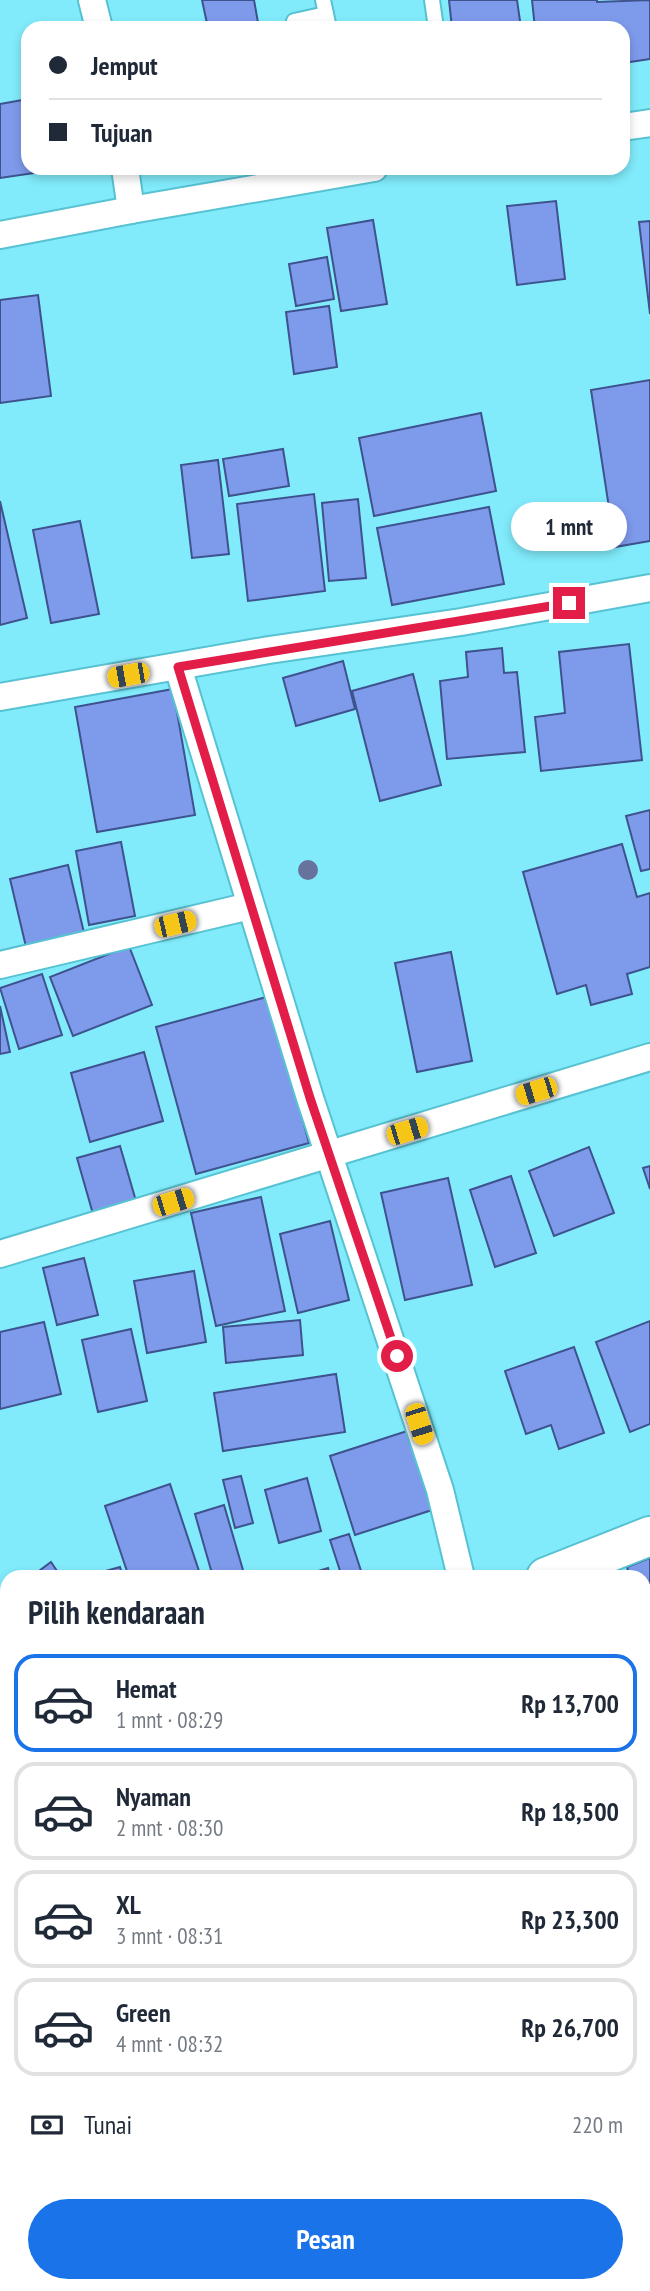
<!DOCTYPE html>
<html lang="id">
<meta charset="utf-8">
<style>
:root{--surface:#fff;--page:#f2f2f3;--text:#1f2937;--muted:#747a83;--line:#e0e1e3;--accent:#1a73e8}
body{margin:0;font-family:"PT Sans Narrow",sans-serif;background:var(--page);color:var(--text);height:100vh;display:flex;flex-direction:column;font-size:26px;white-space:nowrap}
*{box-sizing:border-box;margin:0}
p{font-size:23px;color:var(--muted)}
.icon{flex:none;width:38px;height:38px;fill:none;stroke:currentColor;stroke-width:2;stroke-linecap:round;stroke-linejoin:round}
.map{position:relative;flex:1;overflow:hidden}
.details{position:absolute;left:0px;top:1570px;width:651px;height:723px;display:flex;flex-direction:column;background:var(--surface);border-radius:21px 21px 0 0;box-shadow:0 4px 10px #0003}
.details>*{flex:none}
.hud{position:absolute;left:21px;top:21px;width:609px;height:154px;border-radius:21px;box-shadow:0 4px 10px #0003;display:grid;align-content:center;height:154px;padding:0 28px;background:var(--surface)}
.end{position:absolute;width:32px;height:32px;margin:-16px;border:9px solid #e11d48;background:#fff;box-shadow:0 0 0 4px #fff}
.from{border-radius:50%}
.bubble{position:absolute;height:49px;border-radius:24px;background:var(--surface);box-shadow:0 4px 10px #0003;font-size:23px;font-weight:600;line-height:49px;text-align:center}
.car{position:absolute;width:21px;height:42px;margin:-21px -10px;border-radius:9px;box-shadow:0 0 5px 2px #0007;background:linear-gradient(#f5c518 24%,#345 0 40%,#f5c518 0 76%,#345 0 86%,#f5c518 0)}
.hud b{display:flex;align-items:center;gap:24px;height:66px;font-size:26px}
.hud b+b{border-top:2px solid var(--line)}
.hud i{width:18px;height:18px;background:var(--text)}
ul{padding:0;list-style:none}
li{display:flex;align-items:center;gap:21px;height:98px;margin:0 14px 10px;padding:0 14px;border:4px solid var(--line);border-radius:21px}
li div{flex:1}
li b{display:block;font-size:26px}
li em{font-style:normal;font-weight:600}
li.selected{border-color:var(--accent)}
li>.icon{width:63px;height:63px;stroke-width:1.5}
h2{padding:0 28px;font-size:32px;line-height:84px}
.pay{display:flex;align-items:center;gap:18px;height:77px;padding:0 28px;font-size:26px}
.pay p{margin-inline-start:auto}
.primary-button{display:flex;gap:14px;margin-top:auto;padding:14px 28px}
.primary-button a{flex:1;height:80px;border-radius:42px;background:var(--accent);color:#fff;font-size:28px;font-weight:600;line-height:80px;text-align:center}
.map>svg:first-child{display:block}
.building{fill:#7e9aeb;stroke:#3e528e;stroke-width:2}
.lines{fill:none;stroke-linecap:round;stroke-linejoin:round}
.lane-casing{stroke:#56c2d2;stroke-width:18}
.street-casing{stroke:#56c2d2;stroke-width:30}
.secondary-casing{stroke:#56c2d2;stroke-width:42}
.lane{stroke:#fff;stroke-width:14}
.street{stroke:#fff;stroke-width:26}
.secondary{stroke:#fff;stroke-width:38}
.tree{fill:#67739d}
.route{stroke:#e11d48;stroke-width:9}
</style>
<div class="map">
<svg width="650" height="2291" viewBox="0 0 650 2291">
<rect width="100%" height="100%" fill="#81ebfb"/>
<g class="building">
<path d="M202 0H254L259 28H208Z"/>
<path d="M449 0H517L521 28H452Z"/>
<path d="M532 0H597V2L650 0V59L623 63V28H535Z"/>
<path d="M28 99V168H68L0 178V104Z"/>
<path d="M556 201 565 279 517 285 507 206Z"/>
<path d="M373 220 387 304 341 311 327 228Z"/>
<path d="M650 221V314L639 222Z"/>
<path d="M327 257 334 299 296 306 289 264Z"/>
<path d="M38 295 51 396 0 403V300Z"/>
<path d="M329 306 337 367 294 374 286 312Z"/>
<path d="M650 380V541L615 547 591 390Z"/>
<path d="M481 413 496 491 374 516 359 438Z"/>
<path d="M283 449 289 486 229 496 223 459Z"/>
<path d="M218 460 229 554 192 558 181 465Z"/>
<path d="M314 494 325 591 248 601 237 504Z"/>
<path d="M358 499 366 578 329 581 322 503Z"/>
<path d="M0 501 27 618 0 625Z"/>
<path d="M489 507 504 584 392 605 377 528Z"/>
<path d="M80 521 99 614 51 623 33 530Z"/>
<path d="M629 644 642 760 541 771 535 717 565 713 559 652Z"/>
<path d="M502 648 504 673 517 672 525 752 447 759 440 681 468 677 466 652Z"/>
<path d="M343 661 355 709 296 726 283 678Z"/>
<path d="M413 674 441 785 380 801 352 691Z"/>
<path d="M173 689 195 815 97 832 75 707Z"/>
<path d="M650 810V869L641 871 626 816Z"/>
<path d="M121 842 135 916 89 925 76 851Z"/>
<path d="M622 844 637 897 650 893V967L627 974 632 994 591 1005 586 985 557 994 523 872Z"/>
<path d="M68 865 85 937 27 951 10 879Z"/>
<path d="M129 946 152 1005 73 1036 50 977Z"/>
<path d="M451 952 472 1061 417 1072 395 963Z"/>
<path d="M42 974 62 1035 19 1049 0 988Z"/>
<path d="M270 996 309 1143 196 1174 156 1027Z"/>
<path d="M0 1006 10 1052 0 1054Z"/>
<path d="M144 1052 163 1121 90 1142 71 1073Z"/>
<path d="M120 1146 136 1201 93 1214 77 1158Z"/>
<path d="M589 1147 614 1213 554 1236 529 1171Z"/>
<path d="M650 1166V1189L643 1168Z"/>
<path d="M511 1176 536 1253 495 1267 470 1190Z"/>
<path d="M448 1178 472 1285 405 1300 381 1193Z"/>
<path d="M261 1197 285 1311 216 1326 191 1213Z"/>
<path d="M330 1221 349 1300 298 1313 280 1234Z"/>
<path d="M84 1258 98 1315 57 1325 43 1268Z"/>
<path d="M194 1271 206 1342 147 1353 134 1281Z"/>
<path d="M300 1320 303 1355 226 1363 223 1327Z"/>
<path d="M650 1321V1424L630 1432 596 1342Z"/>
<path d="M44 1322 61 1394 0 1409V1332Z"/>
<path d="M131 1329 147 1401 98 1412 82 1340Z"/>
<path d="M574 1347 604 1433 559 1449 551 1425 526 1434 505 1371Z"/>
<path d="M336 1374 345 1432 223 1451 214 1393Z"/>
<path d="M407 1431 432 1510 355 1535 330 1456Z"/>
<path d="M241 1476 253 1523 235 1528 223 1480Z"/>
<path d="M307 1478 321 1531 279 1543 265 1490Z"/>
<path d="M170 1484 201 1577H129L105 1506Z"/>
<path d="M224 1505 245 1577H213L195 1514Z"/>
<path d="M349 1534 363 1577H342L330 1540Z"/>
<path d="M650 1558V1629L644 1613V1577H630L627 1567Z"/>
<path d="M51 1562 61 1577H31Z"/>
<path d="M120 1567 123 1577H96L95 1574Z"/>
<path d="M328 1568 330 1577H299Z"/>
<path d="M644 1634 650 1654V1745L644 1747Z"/>
<path d="M650 1853V1919L644 1898V1855Z"/>
<path d="M0 1884 7 1904V1911L0 1913Z"/>
<path d="M650 2124V2165L644 2151V2127Z"/>
<path d="M644 2195 650 2209V2237L644 2240Z"/>
<path d="M650 2270V2291H606L618 2286H644V2273Z"/>
<path d="M49 2286H85L70 2291H51Z"/>
<path d="M133 2286H164L166 2291H120Z"/>
<path d="M220 2286H267L253 2291H223Z"/>
<path d="M290 2286H299L301 2291H278Z"/>
<path d="M346 2286H373L375 2291H348Z"/>
<path d="M383 2286H425L415 2291H385Z"/>
<path d="M433 2286H464L466 2291H436Z"/>
</g>
<g class="lines">
<g class="lane-casing">
<g id="lane">
<path d="M323 0 329 28"/>
<path d="M432 0 436 28"/>
<path d="M294 21 326 14"/>
</g>
</g>
<g class="street-casing">
<g id="street">
<path d="M92 0 99 28"/>
<path d="M623 127 650 123"/>
<path d="M131 210 374 168"/>
<path d="M0 235 131 210 125 168"/>
<path d="M178 667 310 1098 440 1490 461 1577"/>
<path d="M0 697 269 650 461 622 650 588"/>
<path d="M0 965 250 906"/>
<path d="M0 1254 650 1057"/>
<path d="M0 1635 7 1671"/>
<path d="M0 1853 7 1873"/>
<path d="M644 1980 650 1978"/>
<path d="M644 2259 650 2256"/>
<path d="M94 2291 106 2286"/>
<path d="M573 2291 585 2286"/>
</g>
</g>
<g class="secondary-casing">
<g id="secondary">
<path d="M546 1577 650 1536"/>
<path d="M0 1783 7 1780"/>
</g>
</g>
<use href="#lane" class="lane"/>
<use href="#street" class="street"/>
<use href="#secondary" class="secondary"/>
</g>
<g class="tree">
<circle cx="547" cy="516" r="10"/>
<circle cx="308" cy="870" r="10"/>
</g>
<g class="lines">
<path class="route" d="M397 1356 310 1098 178 667 569 603"/>
</g>
</svg>
<i class="end from" style="left:397px;top:1356px"></i>
<i class="end" style="left:569px;top:603px"></i>
<div class="bubble" style="left:511px;top:502px;width:116px">1 mnt</div>
<i class="car" style="left:128px;top:675px;rotate:260deg"></i>
<i class="car" style="left:175px;top:924px;rotate:77deg"></i>
<i class="car" style="left:536px;top:1091px;rotate:253deg"></i>
<i class="car" style="left:407px;top:1131px;rotate:73deg"></i>
<i class="car" style="left:173px;top:1202px;rotate:73deg"></i>
<i class="car" style="left:419px;top:1424px;rotate:162deg"></i>
<div class="hud">
<b><i class="from"></i>Jemput</b>
<b><i></i>Tujuan</b>
</div>
<section class="details">
<h2>Pilih kendaraan</h2>
<ul>
<li class="selected"><svg class="icon" aria-label="car" viewBox="0 0 24 24"><path d="M5 17H2v-5l4-1 3-4h7l3 4 3 1v5h-3M9 17h6M6 11h13"/><circle cx="7" cy="17" r="2"/><circle cx="17" cy="17" r="2"/></svg><div><b>Hemat</b><p>1 mnt · 08:29</p></div><em>Rp 13,700</em></li>
<li><svg class="icon" aria-label="car" viewBox="0 0 24 24"><path d="M5 17H2v-5l4-1 3-4h7l3 4 3 1v5h-3M9 17h6M6 11h13"/><circle cx="7" cy="17" r="2"/><circle cx="17" cy="17" r="2"/></svg><div><b>Nyaman</b><p>2 mnt · 08:30</p></div><em>Rp 18,500</em></li>
<li><svg class="icon" aria-label="car" viewBox="0 0 24 24"><path d="M5 17H2v-5l4-1 3-4h7l3 4 3 1v5h-3M9 17h6M6 11h13"/><circle cx="7" cy="17" r="2"/><circle cx="17" cy="17" r="2"/></svg><div><b>XL</b><p>3 mnt · 08:31</p></div><em>Rp 23,300</em></li>
<li><svg class="icon" aria-label="car" viewBox="0 0 24 24"><path d="M5 17H2v-5l4-1 3-4h7l3 4 3 1v5h-3M9 17h6M6 11h13"/><circle cx="7" cy="17" r="2"/><circle cx="17" cy="17" r="2"/></svg><div><b>Green</b><p>4 mnt · 08:32</p></div><em>Rp 26,700</em></li>
</ul>
<div class="pay"><svg class="icon" aria-label="cash" viewBox="0 0 24 24"><path d="M3 7h18v10H3z"/><circle cx="12" cy="12" r="2"/></svg>Tunai<p>220 m</p></div>
<div class="primary-button"><a>Pesan</a></div>
</section>
</div>
